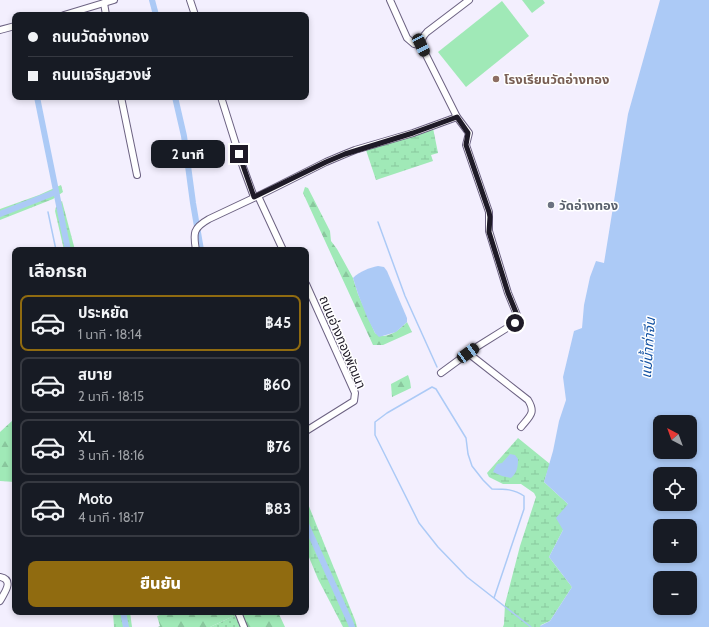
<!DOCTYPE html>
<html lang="th">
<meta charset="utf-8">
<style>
:root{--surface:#171b24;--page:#20242c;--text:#f1f3f6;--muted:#9ea1a6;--line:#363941;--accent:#906b10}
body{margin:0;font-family:Cabin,"Noto Sans Thai",sans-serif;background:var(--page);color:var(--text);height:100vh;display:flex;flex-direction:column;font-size:15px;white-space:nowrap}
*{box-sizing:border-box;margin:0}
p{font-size:13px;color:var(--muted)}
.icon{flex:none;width:22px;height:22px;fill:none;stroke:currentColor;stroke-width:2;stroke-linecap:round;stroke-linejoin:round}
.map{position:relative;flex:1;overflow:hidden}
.details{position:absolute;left:12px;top:247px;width:297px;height:368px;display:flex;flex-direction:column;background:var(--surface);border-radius:8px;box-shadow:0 2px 6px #0003}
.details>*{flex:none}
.banner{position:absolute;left:12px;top:12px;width:297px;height:88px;border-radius:8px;box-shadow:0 2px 6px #0003;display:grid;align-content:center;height:88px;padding:0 16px;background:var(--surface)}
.needle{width:26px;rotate:319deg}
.buttons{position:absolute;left:653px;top:415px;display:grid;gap:8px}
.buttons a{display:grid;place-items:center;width:44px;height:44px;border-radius:8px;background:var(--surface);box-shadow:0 2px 6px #0003;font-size:20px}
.end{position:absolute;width:18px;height:18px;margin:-9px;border:5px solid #1e1a27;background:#fff;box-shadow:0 0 0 2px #fff}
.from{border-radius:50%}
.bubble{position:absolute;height:28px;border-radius:8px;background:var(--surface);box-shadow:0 2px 6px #0003;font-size:13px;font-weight:800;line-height:28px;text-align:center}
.car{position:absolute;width:12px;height:24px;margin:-12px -6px;border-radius:5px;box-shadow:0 0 3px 1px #0007;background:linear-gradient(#222 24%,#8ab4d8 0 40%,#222 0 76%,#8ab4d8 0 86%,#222 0)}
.banner b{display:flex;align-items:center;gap:14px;height:38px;font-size:15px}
.banner b+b{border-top:1px solid var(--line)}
.banner i{width:10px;height:10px;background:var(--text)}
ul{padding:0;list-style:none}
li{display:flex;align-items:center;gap:12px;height:56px;margin:0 8px 6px;padding:0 8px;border:2px solid var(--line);border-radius:8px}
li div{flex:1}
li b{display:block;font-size:15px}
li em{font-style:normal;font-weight:800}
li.active{border-color:var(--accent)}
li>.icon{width:36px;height:36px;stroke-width:1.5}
h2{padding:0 16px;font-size:18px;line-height:48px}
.action{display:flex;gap:8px;margin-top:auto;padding:8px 16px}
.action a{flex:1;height:46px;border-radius:8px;background:var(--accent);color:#fff;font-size:16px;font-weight:800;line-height:46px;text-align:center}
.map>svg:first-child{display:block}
.grass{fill:url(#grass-dots)}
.forest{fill:url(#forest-firs)}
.wetland{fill:url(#wetland-marsh)}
.garden{fill:#a0e9b7}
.water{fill:#accaf6;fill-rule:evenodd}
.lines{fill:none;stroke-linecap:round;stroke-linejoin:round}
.stream{stroke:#accaf6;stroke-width:1.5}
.canal{stroke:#accaf6;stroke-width:6}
.street-casing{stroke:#6c6282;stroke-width:8}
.street{stroke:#fff;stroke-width:6}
.route{stroke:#1e1a27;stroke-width:5}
.education-dot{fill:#8d6e63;stroke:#fff;stroke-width:1.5}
.worship-dot{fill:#6b7280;stroke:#fff;stroke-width:1.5}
.labels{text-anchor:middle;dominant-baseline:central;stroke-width:3;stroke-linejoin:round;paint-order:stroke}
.education-label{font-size:13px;font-weight:bold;fill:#785e54;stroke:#fff;text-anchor:start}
.worship-label{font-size:13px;font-weight:bold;fill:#5b616d;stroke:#fff;text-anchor:start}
.street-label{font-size:13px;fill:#1e1a27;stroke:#fff}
.water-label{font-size:14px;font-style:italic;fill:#1251a2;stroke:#fff}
</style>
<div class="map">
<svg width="709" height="627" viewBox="0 0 709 627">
<defs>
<pattern id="grass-dots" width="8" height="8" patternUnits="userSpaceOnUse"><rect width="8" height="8" fill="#a0e9b7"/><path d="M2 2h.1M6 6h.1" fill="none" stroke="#89c79d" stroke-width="1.8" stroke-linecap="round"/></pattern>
<pattern id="forest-firs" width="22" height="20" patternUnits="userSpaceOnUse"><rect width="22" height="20" fill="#a0e9b7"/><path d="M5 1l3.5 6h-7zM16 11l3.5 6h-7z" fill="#89c79d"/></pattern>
<pattern id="wetland-marsh" width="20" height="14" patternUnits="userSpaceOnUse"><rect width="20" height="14" fill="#a0e9b7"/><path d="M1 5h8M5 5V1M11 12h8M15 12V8" fill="none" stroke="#89c79d"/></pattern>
</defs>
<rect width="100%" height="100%" fill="#f3effe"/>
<path class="grass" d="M236 615 241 627H210Z"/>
<g class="forest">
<path d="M305 187 308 188 330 231 331 241 337 249 353 278 358 294 375 333C377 334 381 336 384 336 393 335 401 328 407 322L412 332 383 345H373L342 278 303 193Z"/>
<path d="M408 375 410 381 411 388 392 397 391 384Z"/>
<path d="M13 420H15V482L0 481V432Z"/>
<path d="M167 612H278L285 627H241L236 615 210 627H158L160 626 157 616Z"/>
</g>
<g class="wetland">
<path d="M433 128 438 153 431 155 433 161 376 180 366 150Z"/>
<path d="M61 185 63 192 53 199 0 220V209L39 195Z"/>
<path d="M62 201 75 250H64L55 211 56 207Z"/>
<path d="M518 438 550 464 544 482 568 504 563 530 549 557 572 587 550 621 541 625 540 627H503L504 624 505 604 520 546 536 497 534 493 521 484H503L489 477 487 473Z"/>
<path d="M306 499 355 620 357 627H343L318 579 306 550Z"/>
<path d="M113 612H130L132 627H114Z"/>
</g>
<g class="garden">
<path d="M522 0H543L545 3 532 13Z"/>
<path d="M502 1 529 36 466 87 438 52Z"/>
</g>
<g class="water">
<path d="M660 0H709V627H540V626L550 621 572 587 549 557 563 530 556 518 568 504 544 482 553 451 559 421 566 400 563 377 574 331 582 328 584 305 590 277 596 261 604 263 628 114ZM660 422H690V452H660ZM660 474H690V504H660ZM660 526H690V556H660ZM660 578H690V608H660Z"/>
<path d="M378 266 384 267 387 271 407 318V322L396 332 379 337 375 333 367 317 358 294 353 278C360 271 369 268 378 266Z"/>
<path d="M510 454 515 455 518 459C518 467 517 473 511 478L502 476 493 472 497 464 502 463Z"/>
</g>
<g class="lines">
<g class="stream">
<path d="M48 212 56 250"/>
<path d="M378 222 405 296 437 367"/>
<path d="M494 598 524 509V496C514 489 505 489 492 489L483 480 472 466 468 454 466 438 436 389 432 387 387 413 375 422V435L419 523 438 547 467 577 531 627"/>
</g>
<g class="canal">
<path d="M152 0 156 15"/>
<path d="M37 97 68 250"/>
<path d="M175 97 184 136 193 203 201 250"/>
<path d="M0 214 56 192"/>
<path d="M306 524 351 624 352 627"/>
<path d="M123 612 126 627"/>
</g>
<g class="street-casing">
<g id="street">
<path d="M190 0 195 15"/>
<path d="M390 0 407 38 414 44 421 45"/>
<path d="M104 3 106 15"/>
<path d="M64 15 114 0"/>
<path d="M0 30 15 26"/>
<path d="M121 97 137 175"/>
<path d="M221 97 243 167 254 197"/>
<path d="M258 196 283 250"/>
<path d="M196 250C193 233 193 228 209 219L258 196 326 162 345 154 355 150 413 133 457 117"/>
<path d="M306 284 355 393 354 401 306 431"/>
<path d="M468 353 528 400C536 413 530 416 521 427"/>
<path d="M441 373 475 348 515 323C517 320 518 319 517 315L508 293 489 231V212L466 145 469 133 457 117 421 45C421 39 423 36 427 32L469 0"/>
<path d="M0 577C15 580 4 593 0 601"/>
<path d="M238 612 244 627"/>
</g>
</g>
<use href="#street" class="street"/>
</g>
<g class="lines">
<path class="route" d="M239 154 254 197 326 162 345 154 413 133 457 117 468 133 466 145 489 212 490 217 489 232 508 293 517 315V320L515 323"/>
</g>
<circle class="education-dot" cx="496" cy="79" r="4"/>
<circle class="worship-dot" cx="551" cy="205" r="4"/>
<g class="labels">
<g class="education-label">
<text x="504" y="79">โรงเรียนวัดอ่างทอง</text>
</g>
<g class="worship-label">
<text x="559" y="205">วัดอ่างทอง</text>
</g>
<g class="street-label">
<text transform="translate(343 342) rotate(67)">ถนนอ่างทองพัฒนา</text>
</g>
<g class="water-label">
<text transform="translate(648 348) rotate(-86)">แม่น้ำท่าจีน</text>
</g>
</g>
</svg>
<div class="buttons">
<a><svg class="needle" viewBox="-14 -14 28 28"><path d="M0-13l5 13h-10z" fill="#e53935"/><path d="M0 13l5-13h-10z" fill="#9ea1a6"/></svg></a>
<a><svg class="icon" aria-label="locate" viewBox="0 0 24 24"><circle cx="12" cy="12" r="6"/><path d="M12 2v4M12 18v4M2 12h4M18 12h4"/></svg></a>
<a>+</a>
<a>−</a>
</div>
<i class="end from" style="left:515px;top:323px"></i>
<i class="end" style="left:239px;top:154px"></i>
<div class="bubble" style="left:151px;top:140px;width:74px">2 นาที</div>
<i class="car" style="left:421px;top:45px;rotate:154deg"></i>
<i class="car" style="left:468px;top:353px;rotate:54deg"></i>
<div class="banner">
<b><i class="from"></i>ถนนวัดอ่างทอง</b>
<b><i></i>ถนนเจริญสวงษ์</b>
</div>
<section class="details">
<h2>เลือกรถ</h2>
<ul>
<li class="active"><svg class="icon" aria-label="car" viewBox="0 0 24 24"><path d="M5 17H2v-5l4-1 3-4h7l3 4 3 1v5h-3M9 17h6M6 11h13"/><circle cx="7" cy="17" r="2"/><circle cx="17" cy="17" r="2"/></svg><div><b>ประหยัด</b><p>1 นาที · 18:14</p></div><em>฿45</em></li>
<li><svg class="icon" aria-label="car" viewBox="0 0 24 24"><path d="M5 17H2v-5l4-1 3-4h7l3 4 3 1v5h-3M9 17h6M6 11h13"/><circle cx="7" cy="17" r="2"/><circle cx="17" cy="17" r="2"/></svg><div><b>สบาย</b><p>2 นาที · 18:15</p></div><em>฿60</em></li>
<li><svg class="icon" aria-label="car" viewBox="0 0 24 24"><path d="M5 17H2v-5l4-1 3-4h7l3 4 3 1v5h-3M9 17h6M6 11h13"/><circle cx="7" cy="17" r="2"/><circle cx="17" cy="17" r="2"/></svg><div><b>XL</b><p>3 นาที · 18:16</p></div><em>฿76</em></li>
<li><svg class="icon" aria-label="car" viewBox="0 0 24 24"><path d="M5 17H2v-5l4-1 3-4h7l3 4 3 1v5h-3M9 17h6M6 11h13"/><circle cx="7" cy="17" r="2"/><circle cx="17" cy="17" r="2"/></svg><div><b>Moto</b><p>4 นาที · 18:17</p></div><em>฿83</em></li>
</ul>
<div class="action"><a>ยืนยัน</a></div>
</section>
</div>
